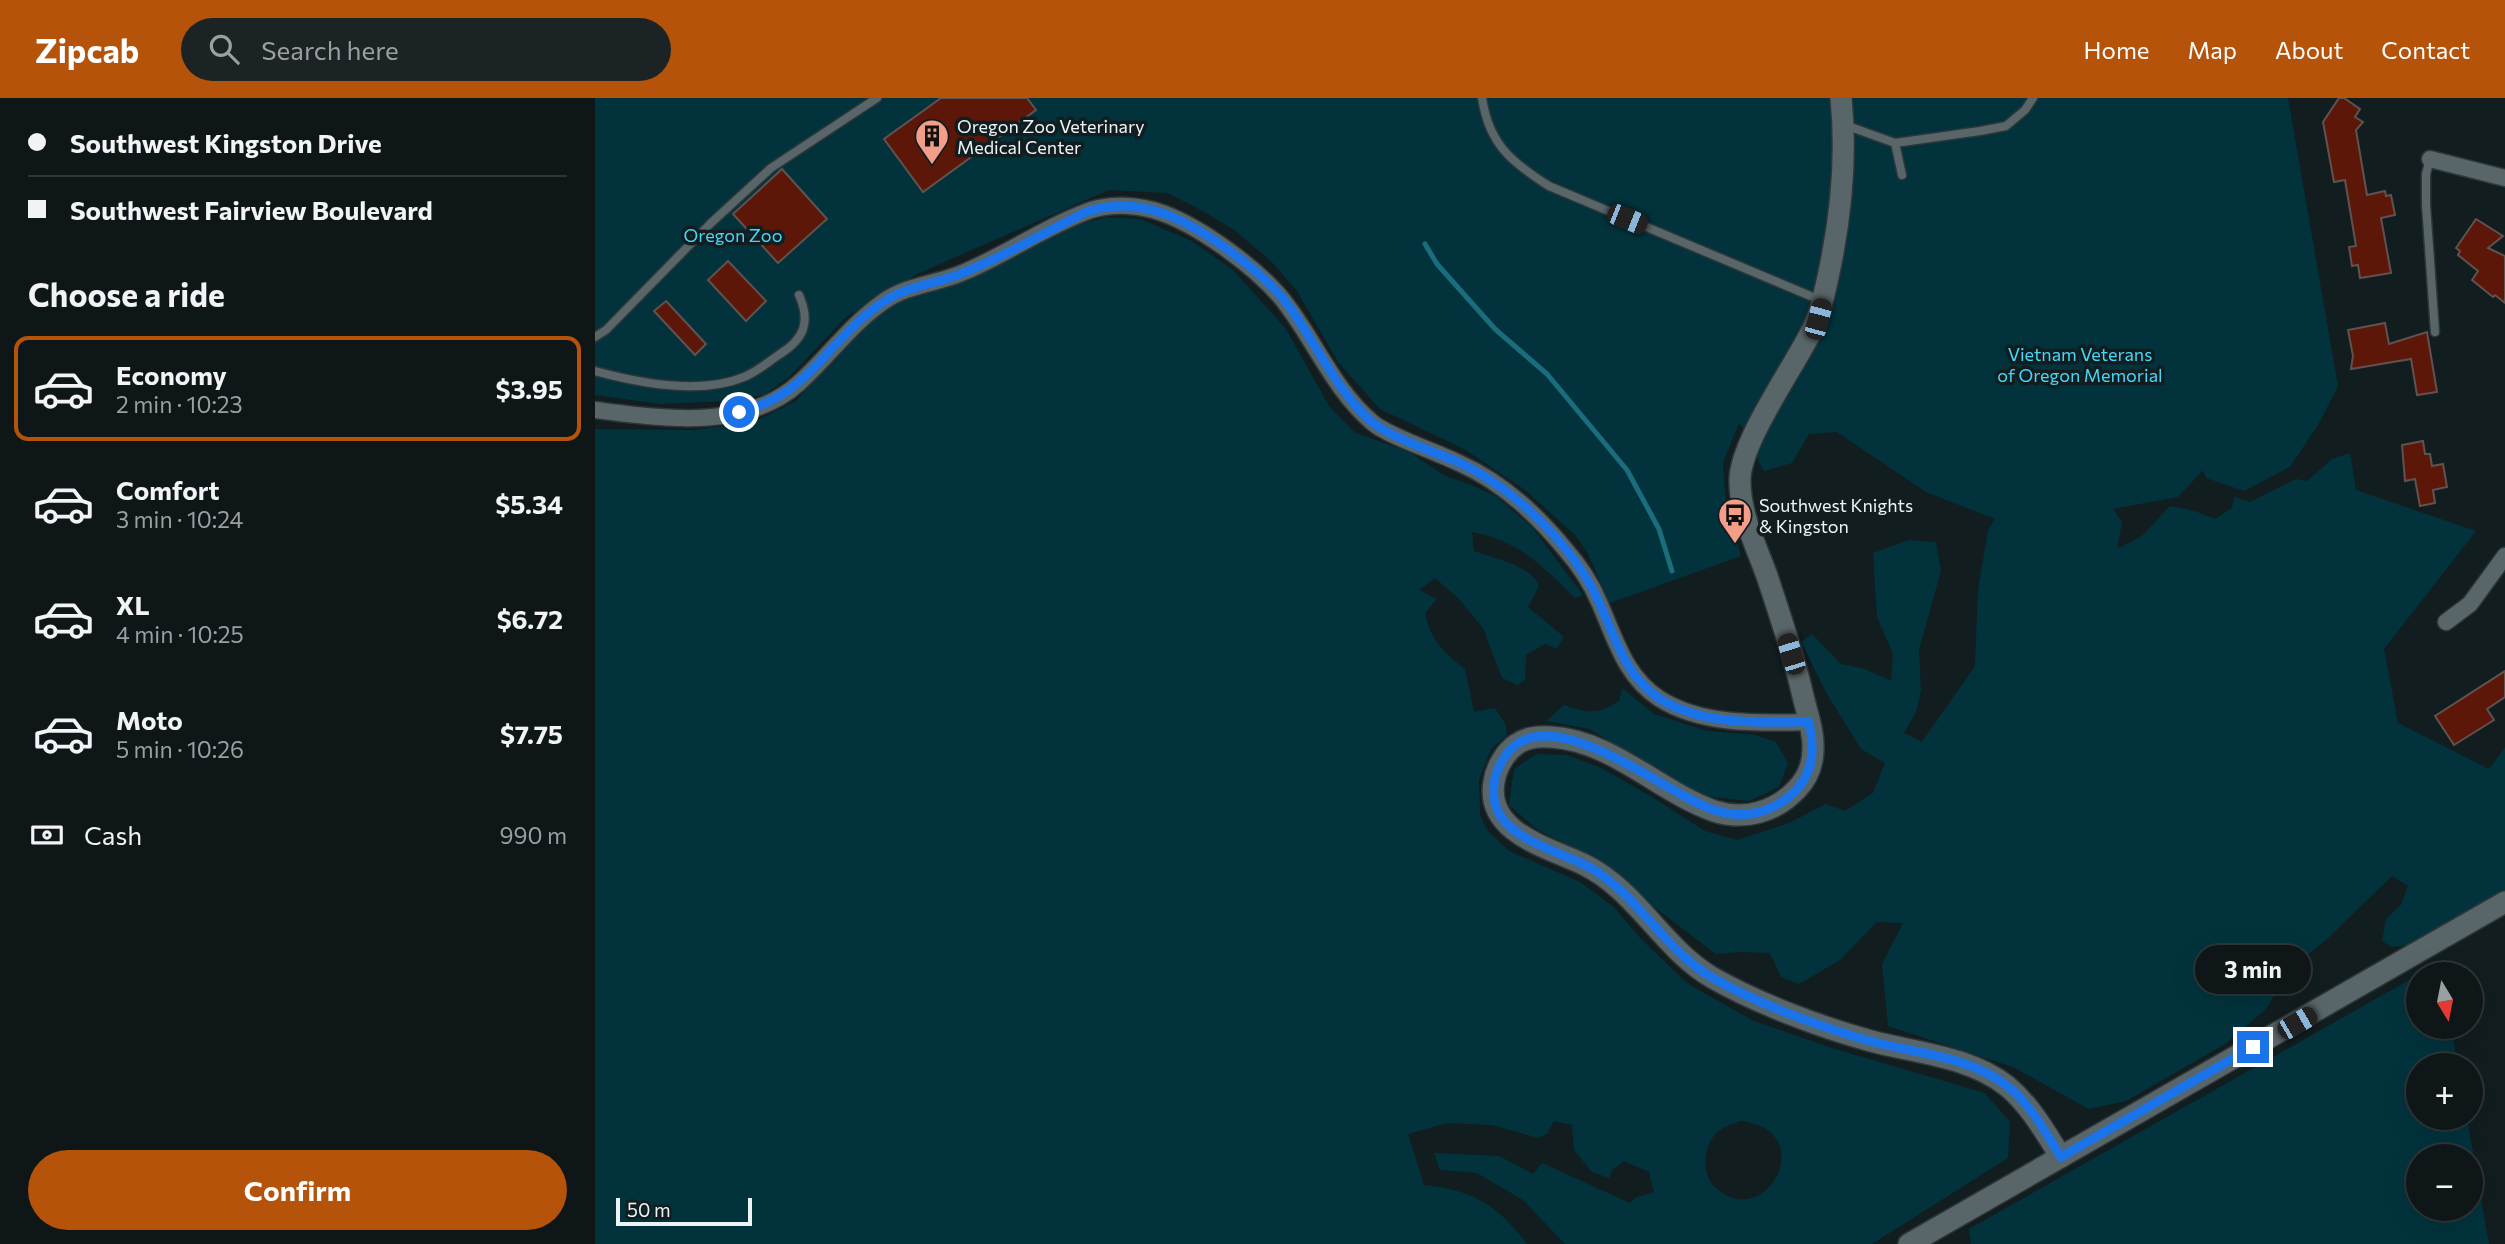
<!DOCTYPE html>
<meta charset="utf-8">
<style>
:root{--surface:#0e1618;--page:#1c2325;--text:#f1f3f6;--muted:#9b9fa2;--line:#2e3537;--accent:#b45309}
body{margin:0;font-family:Commissioner,sans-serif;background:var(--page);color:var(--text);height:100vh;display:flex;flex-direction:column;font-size:26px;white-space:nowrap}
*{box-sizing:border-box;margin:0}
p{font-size:23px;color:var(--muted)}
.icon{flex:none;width:38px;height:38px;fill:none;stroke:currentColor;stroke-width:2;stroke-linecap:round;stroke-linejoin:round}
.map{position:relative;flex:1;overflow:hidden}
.panel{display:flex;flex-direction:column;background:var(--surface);width:595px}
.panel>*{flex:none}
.hud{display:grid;align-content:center;height:154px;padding:0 28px;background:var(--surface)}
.needle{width:46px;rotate:170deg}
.fabs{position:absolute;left:1811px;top:864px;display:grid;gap:14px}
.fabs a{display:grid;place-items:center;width:77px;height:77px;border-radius:50%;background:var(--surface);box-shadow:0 7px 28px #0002,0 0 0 2px var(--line);font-size:35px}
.scale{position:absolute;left:21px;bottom:18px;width:136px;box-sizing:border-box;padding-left:7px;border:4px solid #ecf4f6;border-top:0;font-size:19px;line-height:24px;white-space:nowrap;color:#ecf4f6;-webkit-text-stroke:5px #121d20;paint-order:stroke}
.end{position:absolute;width:32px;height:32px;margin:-16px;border:9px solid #1a73e8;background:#fff;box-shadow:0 0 0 4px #fff}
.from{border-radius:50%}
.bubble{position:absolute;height:49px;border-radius:24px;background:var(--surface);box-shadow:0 7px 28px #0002,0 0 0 2px var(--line);font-size:23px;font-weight:700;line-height:49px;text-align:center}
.car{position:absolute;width:21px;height:42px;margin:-21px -10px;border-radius:9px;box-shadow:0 0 5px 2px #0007;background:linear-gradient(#222 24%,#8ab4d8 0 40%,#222 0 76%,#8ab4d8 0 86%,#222 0)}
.hud b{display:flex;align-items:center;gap:24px;height:66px;font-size:26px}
.hud b+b{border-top:2px solid var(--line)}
.hud i{width:18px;height:18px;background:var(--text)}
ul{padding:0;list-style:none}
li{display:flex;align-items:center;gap:21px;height:105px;margin:0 14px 10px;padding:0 14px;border:4px solid transparent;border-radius:14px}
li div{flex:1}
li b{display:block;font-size:26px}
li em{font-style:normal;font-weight:700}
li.active{border-color:var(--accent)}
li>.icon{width:63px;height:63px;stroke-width:1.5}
h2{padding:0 28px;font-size:32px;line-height:84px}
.pay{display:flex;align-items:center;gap:18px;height:77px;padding:0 28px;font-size:26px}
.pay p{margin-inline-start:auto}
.button{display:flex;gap:14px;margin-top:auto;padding:14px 28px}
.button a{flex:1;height:80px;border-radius:42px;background:var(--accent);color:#fff;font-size:28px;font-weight:700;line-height:80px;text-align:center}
header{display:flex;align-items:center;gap:42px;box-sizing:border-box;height:98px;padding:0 35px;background:var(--accent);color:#fff}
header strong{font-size:33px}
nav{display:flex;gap:38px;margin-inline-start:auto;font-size:24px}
.search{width:490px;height:63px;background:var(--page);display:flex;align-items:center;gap:18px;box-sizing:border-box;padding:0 24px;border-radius:38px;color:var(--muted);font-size:26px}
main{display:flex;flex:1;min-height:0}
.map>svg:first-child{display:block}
.green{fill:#02333d;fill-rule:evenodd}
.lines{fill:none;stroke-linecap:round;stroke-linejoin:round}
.stream{stroke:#1b6c7c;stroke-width:5}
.building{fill:#5d1709;stroke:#5f524f;stroke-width:2}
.lane-casing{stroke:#303638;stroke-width:11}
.street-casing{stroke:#303638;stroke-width:19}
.secondary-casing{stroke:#303638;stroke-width:24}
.lane{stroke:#596669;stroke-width:8}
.street{stroke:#596669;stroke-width:16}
.secondary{stroke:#596669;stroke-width:21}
.route{stroke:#1a73e8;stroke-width:9}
.labels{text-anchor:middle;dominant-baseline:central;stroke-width:7;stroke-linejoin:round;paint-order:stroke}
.poi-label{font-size:18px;fill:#ecf4f6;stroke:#121d20;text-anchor:start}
.park-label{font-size:18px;fill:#45d8f7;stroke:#121d20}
</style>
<header>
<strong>Zipcab</strong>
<div class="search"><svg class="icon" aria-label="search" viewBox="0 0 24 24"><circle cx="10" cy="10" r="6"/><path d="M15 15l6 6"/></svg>Search here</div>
<nav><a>Home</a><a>Map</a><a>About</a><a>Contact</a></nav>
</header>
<main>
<section class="panel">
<div class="hud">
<b><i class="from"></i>Southwest Kingston Drive</b>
<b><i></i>Southwest Fairview Boulevard</b>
</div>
<h2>Choose a ride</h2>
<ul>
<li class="active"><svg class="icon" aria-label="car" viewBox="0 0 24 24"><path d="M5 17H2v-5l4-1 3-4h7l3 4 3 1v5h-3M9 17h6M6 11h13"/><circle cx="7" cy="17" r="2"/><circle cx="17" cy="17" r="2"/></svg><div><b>Economy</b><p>2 min · 10:23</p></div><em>$3.95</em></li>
<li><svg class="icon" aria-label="car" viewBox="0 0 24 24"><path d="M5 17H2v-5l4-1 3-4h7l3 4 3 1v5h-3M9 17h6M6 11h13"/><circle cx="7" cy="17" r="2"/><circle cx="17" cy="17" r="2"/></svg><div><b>Comfort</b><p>3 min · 10:24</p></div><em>$5.34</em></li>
<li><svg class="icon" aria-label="car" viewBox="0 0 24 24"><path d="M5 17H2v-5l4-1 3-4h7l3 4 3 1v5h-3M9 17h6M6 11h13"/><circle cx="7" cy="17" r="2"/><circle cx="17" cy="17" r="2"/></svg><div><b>XL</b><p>4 min · 10:25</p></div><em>$6.72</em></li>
<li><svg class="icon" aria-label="car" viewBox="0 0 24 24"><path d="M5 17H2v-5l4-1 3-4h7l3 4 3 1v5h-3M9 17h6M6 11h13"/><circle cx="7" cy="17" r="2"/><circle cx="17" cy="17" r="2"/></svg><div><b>Moto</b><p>5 min · 10:26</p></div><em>$7.75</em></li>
</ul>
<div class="pay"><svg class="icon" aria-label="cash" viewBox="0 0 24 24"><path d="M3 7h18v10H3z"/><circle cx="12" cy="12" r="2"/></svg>Cash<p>990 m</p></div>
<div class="button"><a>Confirm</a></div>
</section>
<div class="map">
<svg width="1910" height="1146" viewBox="0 0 1910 1146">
<rect width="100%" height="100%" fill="#121d20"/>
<g class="green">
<path d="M0 0H1693L1743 288 1723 327 1695 369 1649 393 1611 380 1608 372 1583 399 1518 411 1527 424 1522 451 1547 438 1575 408 1600 413 1620 421 1637 410 1639 399 1655 404 1701 381 1712 383 1737 361 1755 355 1761 392 1881 433 1789 551 1803 625 1894 671 1910 649V804L1841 844 1797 849 1787 843 1791 821 1806 807 1813 788 1797 778 1732 841 1692 874 1672 910 1630 946 1531 1003 1494 1011 1418 969 1293 928 1287 866 1308 825 1282 824 1245 862 1204 886 1186 879 1175 855 1146 854 1121 856 1059 809 1010 766 943 732 914 707 919 671 941 656 972 657 1006 670 1057 699 1110 733 1142 742 1194 725 1231 706 1250 713 1278 695 1290 665 1266 651 1232 596 1206 544 1217 536 1246 566 1270 571 1296 583 1298 556 1282 519 1278 455 1313 442 1341 444 1346 473 1324 552 1326 593 1321 614 1309 635 1327 644 1380 568 1383 492 1393 432 1400 421 1331 394 1242 334 1214 336 1197 365 1169 373 1159 355 1157 341 1144 325 1128 365 1131 407 1146 458 1015 505 992 454 980 437 930 392 869 351 785 311 743 264 702 193 676 163 642 134 608 113 572 95 514 92 322 176 251 219 195 278 169 297 135 303 65 306 0 297Z"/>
<path d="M512 119 545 121 597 143 638 172 691 231 734 308 759 334 816 355 850 378 874 386 902 399 937 429 988 497 980 500C946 467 925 443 877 434L879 453C900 461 936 467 944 488L933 509 969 539 962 551 950 546 931 557 930 582 922 587 907 580 888 530 864 501 840 480 824 492 842 501 830 515C834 540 851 557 870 571L879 614 900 610 911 627 912 637 896 651 884 682 885 717 893 733 914 753 985 784 1019 809 1046 841 1093 886 1159 923 1237 950 1390 995 1415 1024 1413 1060 1277 1146H970L928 1102 882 1075 845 1072 839 1055 904 1058 938 1076 947 1065 1035 1105 1040 1100 1059 1094 1054 1074 1029 1063 1017 1072 1014 1080 997 1074 979 1052 977 1027 959 1023 952 1036 943 1040 897 1027 852 1025 813 1036 829 1087C879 1092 902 1107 932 1146H0V331L99 332 159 324 201 303 276 217 306 199 368 182 478 128ZM1145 1023C1227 1031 1171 1137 1120 1089 1107 1077 1108 1053 1118 1039 1124 1030 1135 1027 1145 1023Z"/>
<path d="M1027 590 1059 616 1112 633 1160 637 1181 644 1193 665 1184 689 1154 703 1109 698 994 631 951 623 969 607C992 615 1003 617 1024 603Z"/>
<path d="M1823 877 1824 929H1856L1863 968H1824V1020H1872L1894 1146H1376L1374 1131ZM1824 1059H1876V1111H1824Z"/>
</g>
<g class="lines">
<path class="stream" d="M830 146 842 166 900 231 952 276 1032 372 1064 431 1077 473"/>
</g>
<g class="building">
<path d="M346 0H432L441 12 328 94 289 41Z"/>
<path d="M1744 0H1749L1765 11 1760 19 1768 24 1761 32 1772 97 1790 93 1791 98 1796 97 1800 117 1786 120 1796 175 1765 180 1763 167 1757 168 1754 149 1761 148 1750 82 1739 84 1728 24Z"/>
<path d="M187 71 232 121 183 165 138 116Z"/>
<path d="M1881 121 1908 138 1893 150 1910 158V205L1900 197 1898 199 1877 182 1883 173 1863 157 1865 153 1861 150Z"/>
<path d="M133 163 171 203 151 223 113 182Z"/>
<path d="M71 203 111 246 100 257 59 213Z"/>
<path d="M1790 225 1794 246 1832 234 1842 294 1822 297 1816 261 1756 271 1758 258 1753 232Z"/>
<path d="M1828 343 1830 356H1835L1837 368 1848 366 1852 389 1838 392 1840 405 1825 408 1820 381 1810 383 1807 347Z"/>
<path d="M1910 573V599L1892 611 1899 622 1859 647 1840 618Z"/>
</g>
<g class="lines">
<g class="lane-casing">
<g id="lane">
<path d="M887 0C894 46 916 64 954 88L1225 202"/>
<path d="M1250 27 1300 45 1385 33 1411 28 1430 12 1438 0"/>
<path d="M1300 45 1307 77"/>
<path d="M1835 61 1831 76V107L1840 234"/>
<path d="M0 239 11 232 116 125 176 70 282 0"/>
<path d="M0 273C44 285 106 297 149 279 163 273 173 264 185 256 209 241 216 224 204 197"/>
</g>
</g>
<g class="street-casing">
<g id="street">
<path d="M1835 61 1910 80"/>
<path d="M0 312C65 320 150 334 204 285 233 259 255 227 288 204 311 187 341 186 367 175 411 157 451 128 496 112 516 106 538 107 558 112 601 124 669 174 694 210 722 248 741 294 778 325 795 339 842 354 864 365 905 383 942 417 970 451 984 467 996 485 1004 504 1020 540 1030 579 1065 601 1108 628 1166 625 1215 624"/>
<path d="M1851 524 1875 506 1910 458"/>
</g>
</g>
<g class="secondary-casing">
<g id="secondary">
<path d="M1246 0C1252 60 1246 120 1233 179 1229 196 1226 214 1218 230 1200 268 1144 345 1145 383 1145 417 1161 447 1172 478 1185 517 1199 558 1208 598 1212 615 1219 634 1218 651 1218 666 1212 681 1201 692 1180 714 1149 723 1119 713 1063 693 1018 643 956 639 945 638 932 639 922 646 910 654 901 670 899 684 890 735 955 750 990 767 1042 793 1068 851 1118 880 1164 906 1225 929 1276 943 1321 955 1374 958 1412 988 1435 1007 1450 1034 1466 1059"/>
<path d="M1314 1146 1910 804"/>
</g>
</g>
<use href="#lane" class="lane"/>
<use href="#street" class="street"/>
<use href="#secondary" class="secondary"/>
</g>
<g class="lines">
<path class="route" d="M144 314C217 297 232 240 290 203 312 188 340 186 365 176 407 160 449 135 489 115 512 106 533 106 557 112 599 122 668 173 694 208 722 247 741 292 777 324 793 338 842 355 863 364 904 383 942 416 970 450 983 466 995 484 1004 504 1020 539 1030 578 1065 601 1108 628 1166 624 1214 624 1220 651 1219 677 1196 697 1175 715 1149 721 1122 713 1075 700 954 596 911 657 901 671 896 687 900 705 909 742 966 753 996 770 1044 798 1069 852 1118 880 1161 905 1223 928 1271 942 1317 955 1371 957 1411 987 1435 1005 1450 1034 1466 1059L1658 949"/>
</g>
<defs>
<g id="building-pin" transform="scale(1.75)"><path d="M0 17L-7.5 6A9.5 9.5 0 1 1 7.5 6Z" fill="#f49e8a" stroke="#121d20"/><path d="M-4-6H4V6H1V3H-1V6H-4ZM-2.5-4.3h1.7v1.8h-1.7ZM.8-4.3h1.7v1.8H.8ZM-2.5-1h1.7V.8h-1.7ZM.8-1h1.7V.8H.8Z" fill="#111"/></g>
<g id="bus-pin" transform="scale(1.75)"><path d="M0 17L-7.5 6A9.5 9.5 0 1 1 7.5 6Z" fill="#f49e8a" stroke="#121d20"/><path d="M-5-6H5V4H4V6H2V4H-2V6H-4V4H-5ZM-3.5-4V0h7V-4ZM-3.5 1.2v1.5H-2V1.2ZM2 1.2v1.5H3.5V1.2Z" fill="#111"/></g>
</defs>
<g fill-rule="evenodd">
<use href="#building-pin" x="337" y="38"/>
<use href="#bus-pin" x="1140" y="417"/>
</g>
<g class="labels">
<g class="poi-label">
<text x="362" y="28">Oregon Zoo Veterinary<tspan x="362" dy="21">Medical Center</tspan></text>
<text x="1164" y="407">Southwest Knights<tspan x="1164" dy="21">&amp; Kingston</tspan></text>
</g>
<g class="park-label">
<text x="138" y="137">Oregon Zoo</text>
<text x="1485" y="256">Vietnam Veterans<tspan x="1485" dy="21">of Oregon Memorial</tspan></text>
</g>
</g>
</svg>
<div class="fabs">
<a><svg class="needle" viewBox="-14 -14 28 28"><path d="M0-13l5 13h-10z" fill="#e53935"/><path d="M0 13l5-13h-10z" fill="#9b9fa2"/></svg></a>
<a>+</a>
<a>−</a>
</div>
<div class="scale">50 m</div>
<i class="end from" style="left:144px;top:314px"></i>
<i class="end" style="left:1658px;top:949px"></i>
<div class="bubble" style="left:1600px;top:847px;width:116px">3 min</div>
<i class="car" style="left:1032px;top:121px;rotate:112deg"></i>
<i class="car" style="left:1223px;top:221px;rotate:15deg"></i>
<i class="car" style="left:1196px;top:556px;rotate:343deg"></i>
<i class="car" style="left:1702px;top:925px;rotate:60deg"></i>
</div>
</main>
